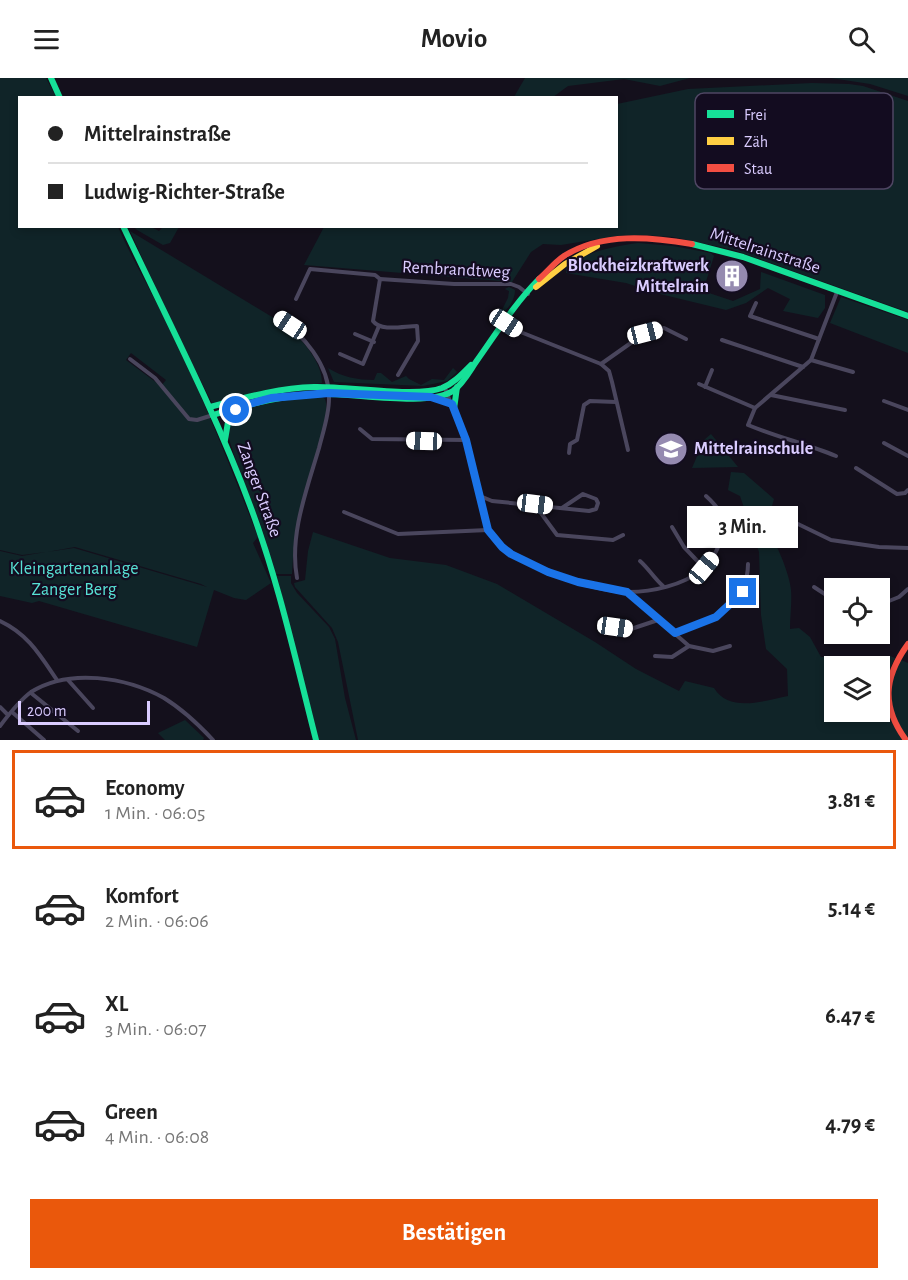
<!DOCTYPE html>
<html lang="de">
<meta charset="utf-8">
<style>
:root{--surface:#fff;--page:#f6f6f6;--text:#222;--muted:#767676;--line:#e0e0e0;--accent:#ea580c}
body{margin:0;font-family:"Alegreya Sans",sans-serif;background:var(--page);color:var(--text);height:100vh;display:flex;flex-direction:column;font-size:22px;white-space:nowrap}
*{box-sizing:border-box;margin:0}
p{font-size:20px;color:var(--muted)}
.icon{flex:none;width:33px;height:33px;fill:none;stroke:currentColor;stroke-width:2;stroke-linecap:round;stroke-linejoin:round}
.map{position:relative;height:662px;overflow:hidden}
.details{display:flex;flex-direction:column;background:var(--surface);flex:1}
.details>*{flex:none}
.guide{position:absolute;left:18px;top:18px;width:600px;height:132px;border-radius:0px;box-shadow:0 3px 9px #0003;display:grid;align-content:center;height:132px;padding:0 30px;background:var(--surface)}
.tools{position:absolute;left:824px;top:500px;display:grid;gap:12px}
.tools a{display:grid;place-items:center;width:66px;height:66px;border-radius:0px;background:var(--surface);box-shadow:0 3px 9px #0003;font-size:30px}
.scale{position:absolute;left:18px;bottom:15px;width:132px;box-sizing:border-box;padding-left:6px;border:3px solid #daccff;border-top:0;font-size:16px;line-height:21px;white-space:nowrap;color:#daccff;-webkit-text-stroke:4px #130c20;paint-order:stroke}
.end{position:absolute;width:27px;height:27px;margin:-14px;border:8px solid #1a73e8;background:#fff;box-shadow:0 0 0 3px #fff}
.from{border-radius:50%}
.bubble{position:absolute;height:42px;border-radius:0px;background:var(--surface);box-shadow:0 3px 9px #0003;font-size:20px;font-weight:700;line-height:42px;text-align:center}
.car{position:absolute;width:18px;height:36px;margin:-18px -9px;border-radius:8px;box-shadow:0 0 4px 2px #0007;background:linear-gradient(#fff 24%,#345 0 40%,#fff 0 76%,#345 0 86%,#fff 0)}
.guide b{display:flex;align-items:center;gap:21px;height:57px;font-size:22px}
.guide b+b{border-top:2px solid var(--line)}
.guide i{width:15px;height:15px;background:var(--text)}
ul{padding:10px 0 0;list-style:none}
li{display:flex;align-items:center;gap:18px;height:99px;margin:0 12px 9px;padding:0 18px;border:3px solid transparent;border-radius:0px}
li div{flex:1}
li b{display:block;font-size:22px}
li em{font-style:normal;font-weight:700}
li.current{border-color:var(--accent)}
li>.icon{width:54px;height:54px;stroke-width:1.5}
.cta{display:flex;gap:12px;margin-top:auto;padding:12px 30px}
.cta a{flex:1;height:69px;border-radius:0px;background:var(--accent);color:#fff;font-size:24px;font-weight:700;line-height:69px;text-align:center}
header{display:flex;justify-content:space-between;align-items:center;height:78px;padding:0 30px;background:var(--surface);font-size:27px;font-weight:700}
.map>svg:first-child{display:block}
.green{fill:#102428;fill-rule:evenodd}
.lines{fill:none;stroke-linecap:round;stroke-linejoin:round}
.street{stroke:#4a465d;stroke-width:4}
.fast{stroke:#16e098;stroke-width:6}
.slow{stroke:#ffcf43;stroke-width:6}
.jam{stroke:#f24e42;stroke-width:6}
.route{stroke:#1a73e8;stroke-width:8}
.labels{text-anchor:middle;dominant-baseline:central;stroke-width:4.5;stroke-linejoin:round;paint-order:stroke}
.street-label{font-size:18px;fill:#daccff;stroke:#130c20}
.poi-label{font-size:18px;font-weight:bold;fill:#daccff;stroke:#130c20;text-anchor:end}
.park-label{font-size:18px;fill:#57e0d4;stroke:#130c20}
.key{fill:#130c20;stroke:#4f4663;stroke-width:1.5}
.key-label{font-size:16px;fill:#daccff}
</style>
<header><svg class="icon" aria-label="menu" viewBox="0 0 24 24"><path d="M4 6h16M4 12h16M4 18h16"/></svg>Movio<svg class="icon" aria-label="search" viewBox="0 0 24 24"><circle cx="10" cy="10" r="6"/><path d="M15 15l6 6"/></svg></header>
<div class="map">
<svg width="908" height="662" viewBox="0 0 908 662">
<rect width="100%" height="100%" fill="#14101c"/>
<g class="green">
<path d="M0 0H46L56 19 20 20V148L118 149C132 181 150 211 166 243 201 313 229 386 258 459L253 465 271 505 246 522 234 520 214 512 197 569 39 523 32 525 0 518V473L22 478 46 474 22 477 0 472ZM131 275 166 302 161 308 126 282ZM75 469 201 506 207 509 74 470 47 474Z"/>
<path d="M525 0H690L660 8 624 1 568 8 553 19H514Z"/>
<path d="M831 0H908V18L870 6Z"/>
<path d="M812 5 849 6 863 8 908 23V234L734 172 673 159 643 157 617 158 561 167 543 166 531 174 512 204 304 187 324 149 616 148 617 26 688 11Z"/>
<path d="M134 149H151L159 153 163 149H179L170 165 163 167 137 152Z"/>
<path d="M130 153 292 251C305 267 322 284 322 305L273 312 212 325 166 233Z"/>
<path d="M638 165 673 168 711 175 714 178 703 213 733 223 760 211 761 194 825 217V230L818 240 783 233 790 221 768 210 746 225 726 232 660 216 626 205 566 195V188C591 173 610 169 638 165Z"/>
<path d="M509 209 515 212C515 222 508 232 500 236L508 220 509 213 505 211Z"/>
<path d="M841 219 908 242V275L830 245Z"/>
<path d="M328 290C342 299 358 302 374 302L377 295H381L392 304 406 298 409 301 421 307 432 301 444 302 453 290 457 294 447 303 423 308 334 304Z"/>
<path d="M319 317 325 321C333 344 308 402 301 428 296 450 293 473 292 496H276L261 448 242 401 227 355C229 350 231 342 235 338 250 321 297 320 319 317Z"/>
<path d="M711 356 738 389 692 390 704 362Z"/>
<path d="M731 394 744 395 774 421 772 428 760 443 761 448C774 455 790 497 791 512 792 525 790 538 790 551L799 550 810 559 821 579 890 578 895 580C879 610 883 635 903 662H358L338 564 332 550 295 509 294 505 305 502 308 473 313 454 390 480 446 487 497 506 595 564 636 591 679 613 685 603 714 610C729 635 764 623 788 618L787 591 766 571 761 537 759 474 740 418 728 412ZM834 588H879V633H834Z"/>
<path d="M277 498H291V505L297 515 329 549 335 561 345 620 356 662H319Z"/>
<path d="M899 581 908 585V660C885 631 889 615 899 581Z"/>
<path d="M185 642 204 660 203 662H165L158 655Z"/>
</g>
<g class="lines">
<g class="street">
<path d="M296 221 310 191 375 197 380 201"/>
<path d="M756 225 750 238 819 261"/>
<path d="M277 239C303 256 330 287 329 321 329 337 323 354 319 370 307 411 289 457 297 500"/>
<path d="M506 245 518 253 601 286 645 255 664 250 686 261"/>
<path d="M355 256 374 264"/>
<path d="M722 262 803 289"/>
<path d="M340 276 363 286 379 248"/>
<path d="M130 281 155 300 189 341 197 342 213 337"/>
<path d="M811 282 853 294"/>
<path d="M601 286 609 293 612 304 628 372"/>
<path d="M398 297 418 263 417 248C404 248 381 254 373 243L380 201 454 206H511L519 209 528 216"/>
<path d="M699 306 755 330"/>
<path d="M705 309 712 292"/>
<path d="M445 310C451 328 460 344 465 361 472 383 477 406 482 428 484 436 485 447 490 454 509 485 593 515 629 514 652 514 683 507 702 492 716 481 721 460 729 444"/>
<path d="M771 317 845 332"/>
<path d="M884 323 908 332"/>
<path d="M360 351 372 361 466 362"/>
<path d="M884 365 908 378"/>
<path d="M569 375 570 366 577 362 584 327 590 323 616 324"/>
<path d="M836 378C807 366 777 359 748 347L755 330 811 282 837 214"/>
<path d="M856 390 897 416 905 415 908 412"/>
<path d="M480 418 492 423 589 433 596 431 598 425 596 421 583 416 562 430"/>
<path d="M706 418C718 429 723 436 725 452"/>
<path d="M535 427 557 457 613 462 623 457"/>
<path d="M344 434 398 456 488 452"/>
<path d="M798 446 831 462 879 469 908 470"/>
<path d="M672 449 684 469 704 490"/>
<path d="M640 483C649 491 654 500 663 508"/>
<path d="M814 509 834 522"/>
<path d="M628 515 689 568 713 573 730 568"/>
<path d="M879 527 899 519 908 511"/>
<path d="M0 543C28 556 40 577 57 602"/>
<path d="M615 549 631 551 658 542"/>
<path d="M675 555C709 542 748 529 748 486"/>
<path d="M655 578 672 579 689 568"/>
<path d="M68 602 93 630"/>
<path d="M31 615 78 653"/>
<path d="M0 629 8 637"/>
<path d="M12 634 44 662"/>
<path d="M0 648C9 636 19 623 31 614 69 590 126 599 164 620 182 631 199 647 213 662"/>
</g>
<g class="fast">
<path d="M51 0 60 20"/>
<path d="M123 148C167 241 215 333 251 430 279 505 296 584 316 662"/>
<path d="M692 166 743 179 908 238"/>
<path d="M210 329C244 320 278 310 314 309 347 308 416 320 442 310 454 305 462 296 471 287"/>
<path d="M454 331 457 309"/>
<path d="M213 337C245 327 278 318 312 316 346 313 426 330 453 313 464 305 470 292 478 281 497 254 516 224 539 201"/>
<path d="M225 362 228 344 237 330"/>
</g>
<g class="slow">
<path d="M536 209 565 186 597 168"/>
<path d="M434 320 451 326"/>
</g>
<g class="jam">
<path d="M539 201C547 194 555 184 564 178 602 154 651 159 692 166"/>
<path d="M906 662C881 628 884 599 908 566"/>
</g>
</g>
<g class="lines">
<path class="route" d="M236 332 238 329 271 320 329 315 431 319 452 326 466 362 488 452 502 469 511 476 548 494 578 504 627 514 675 555 716 539 743 514"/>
</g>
<defs>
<g id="building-disc" transform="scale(1.725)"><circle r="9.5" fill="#958ab0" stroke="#130c20"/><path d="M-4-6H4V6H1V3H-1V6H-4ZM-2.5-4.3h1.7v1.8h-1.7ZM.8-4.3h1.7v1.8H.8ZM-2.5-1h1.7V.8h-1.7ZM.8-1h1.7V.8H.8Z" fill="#fff"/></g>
<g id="school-disc" transform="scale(1.725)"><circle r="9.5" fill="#958ab0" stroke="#130c20"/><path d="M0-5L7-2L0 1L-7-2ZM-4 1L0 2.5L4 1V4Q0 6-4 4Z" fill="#fff"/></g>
</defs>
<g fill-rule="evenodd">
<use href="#building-disc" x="732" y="198"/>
<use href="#school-disc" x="671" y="371"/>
</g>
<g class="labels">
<g class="street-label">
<text transform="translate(765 173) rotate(18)">Mittelrainstraße</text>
<text transform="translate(456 192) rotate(3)">Rembrandtweg</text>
<text transform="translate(259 412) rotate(70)">Zanger Straße</text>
</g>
<g class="poi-label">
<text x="709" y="188">Blockheizkraftwerk<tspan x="709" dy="21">Mittelrain</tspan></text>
<text x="694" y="371" text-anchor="start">Mittelrainschule</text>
</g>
<g class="park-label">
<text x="74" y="491">Kleingartenanlage<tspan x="74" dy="21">Zanger Berg</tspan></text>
</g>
</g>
<rect x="695" y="15" width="198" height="96" rx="9" class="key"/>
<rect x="707" y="32" width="27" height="8" fill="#16e098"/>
<rect x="707" y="59" width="27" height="8" fill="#ffcf43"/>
<rect x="707" y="86" width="27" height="8" fill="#f24e42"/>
<g class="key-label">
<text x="744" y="42">Frei</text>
<text x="744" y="69">Zäh</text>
<text x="744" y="96">Stau</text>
</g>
</svg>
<div class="tools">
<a><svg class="icon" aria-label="locate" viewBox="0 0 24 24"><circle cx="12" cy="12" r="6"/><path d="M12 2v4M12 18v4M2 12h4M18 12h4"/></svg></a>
<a><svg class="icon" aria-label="layers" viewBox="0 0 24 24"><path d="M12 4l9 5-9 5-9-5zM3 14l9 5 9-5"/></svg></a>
</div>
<div class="scale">200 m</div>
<i class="end from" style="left:236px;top:332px"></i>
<i class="end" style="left:743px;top:514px"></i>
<div class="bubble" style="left:687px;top:428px;width:111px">3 Min.</div>
<i class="car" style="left:506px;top:245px;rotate:123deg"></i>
<i class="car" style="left:290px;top:247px;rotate:303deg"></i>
<i class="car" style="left:645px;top:255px;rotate:76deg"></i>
<i class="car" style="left:424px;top:363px;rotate:272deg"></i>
<i class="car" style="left:535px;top:426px;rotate:97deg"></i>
<i class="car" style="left:704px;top:490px;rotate:40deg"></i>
<i class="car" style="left:615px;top:549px;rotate:98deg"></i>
<div class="guide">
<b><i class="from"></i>Mittelrainstraße</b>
<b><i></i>Ludwig-Richter-Straße</b>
</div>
</div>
<section class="details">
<ul>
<li class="current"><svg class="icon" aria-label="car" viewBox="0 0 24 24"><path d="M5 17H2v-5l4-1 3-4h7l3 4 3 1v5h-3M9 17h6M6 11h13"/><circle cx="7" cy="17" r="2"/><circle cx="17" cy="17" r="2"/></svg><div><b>Economy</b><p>1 Min. · 06:05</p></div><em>3.81 €</em></li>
<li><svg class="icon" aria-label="car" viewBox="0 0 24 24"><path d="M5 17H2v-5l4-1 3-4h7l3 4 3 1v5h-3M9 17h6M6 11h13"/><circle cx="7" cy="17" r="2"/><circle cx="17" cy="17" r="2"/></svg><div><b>Komfort</b><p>2 Min. · 06:06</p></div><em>5.14 €</em></li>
<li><svg class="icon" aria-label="car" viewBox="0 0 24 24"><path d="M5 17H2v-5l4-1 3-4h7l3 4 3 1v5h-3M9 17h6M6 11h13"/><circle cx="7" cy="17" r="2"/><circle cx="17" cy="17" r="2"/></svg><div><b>XL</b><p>3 Min. · 06:07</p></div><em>6.47 €</em></li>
<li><svg class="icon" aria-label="car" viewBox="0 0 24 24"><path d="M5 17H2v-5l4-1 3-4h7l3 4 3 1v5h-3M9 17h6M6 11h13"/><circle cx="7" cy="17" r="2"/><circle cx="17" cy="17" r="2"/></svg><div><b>Green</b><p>4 Min. · 06:08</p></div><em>4.79 €</em></li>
</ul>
<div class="cta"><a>Bestätigen</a></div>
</section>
